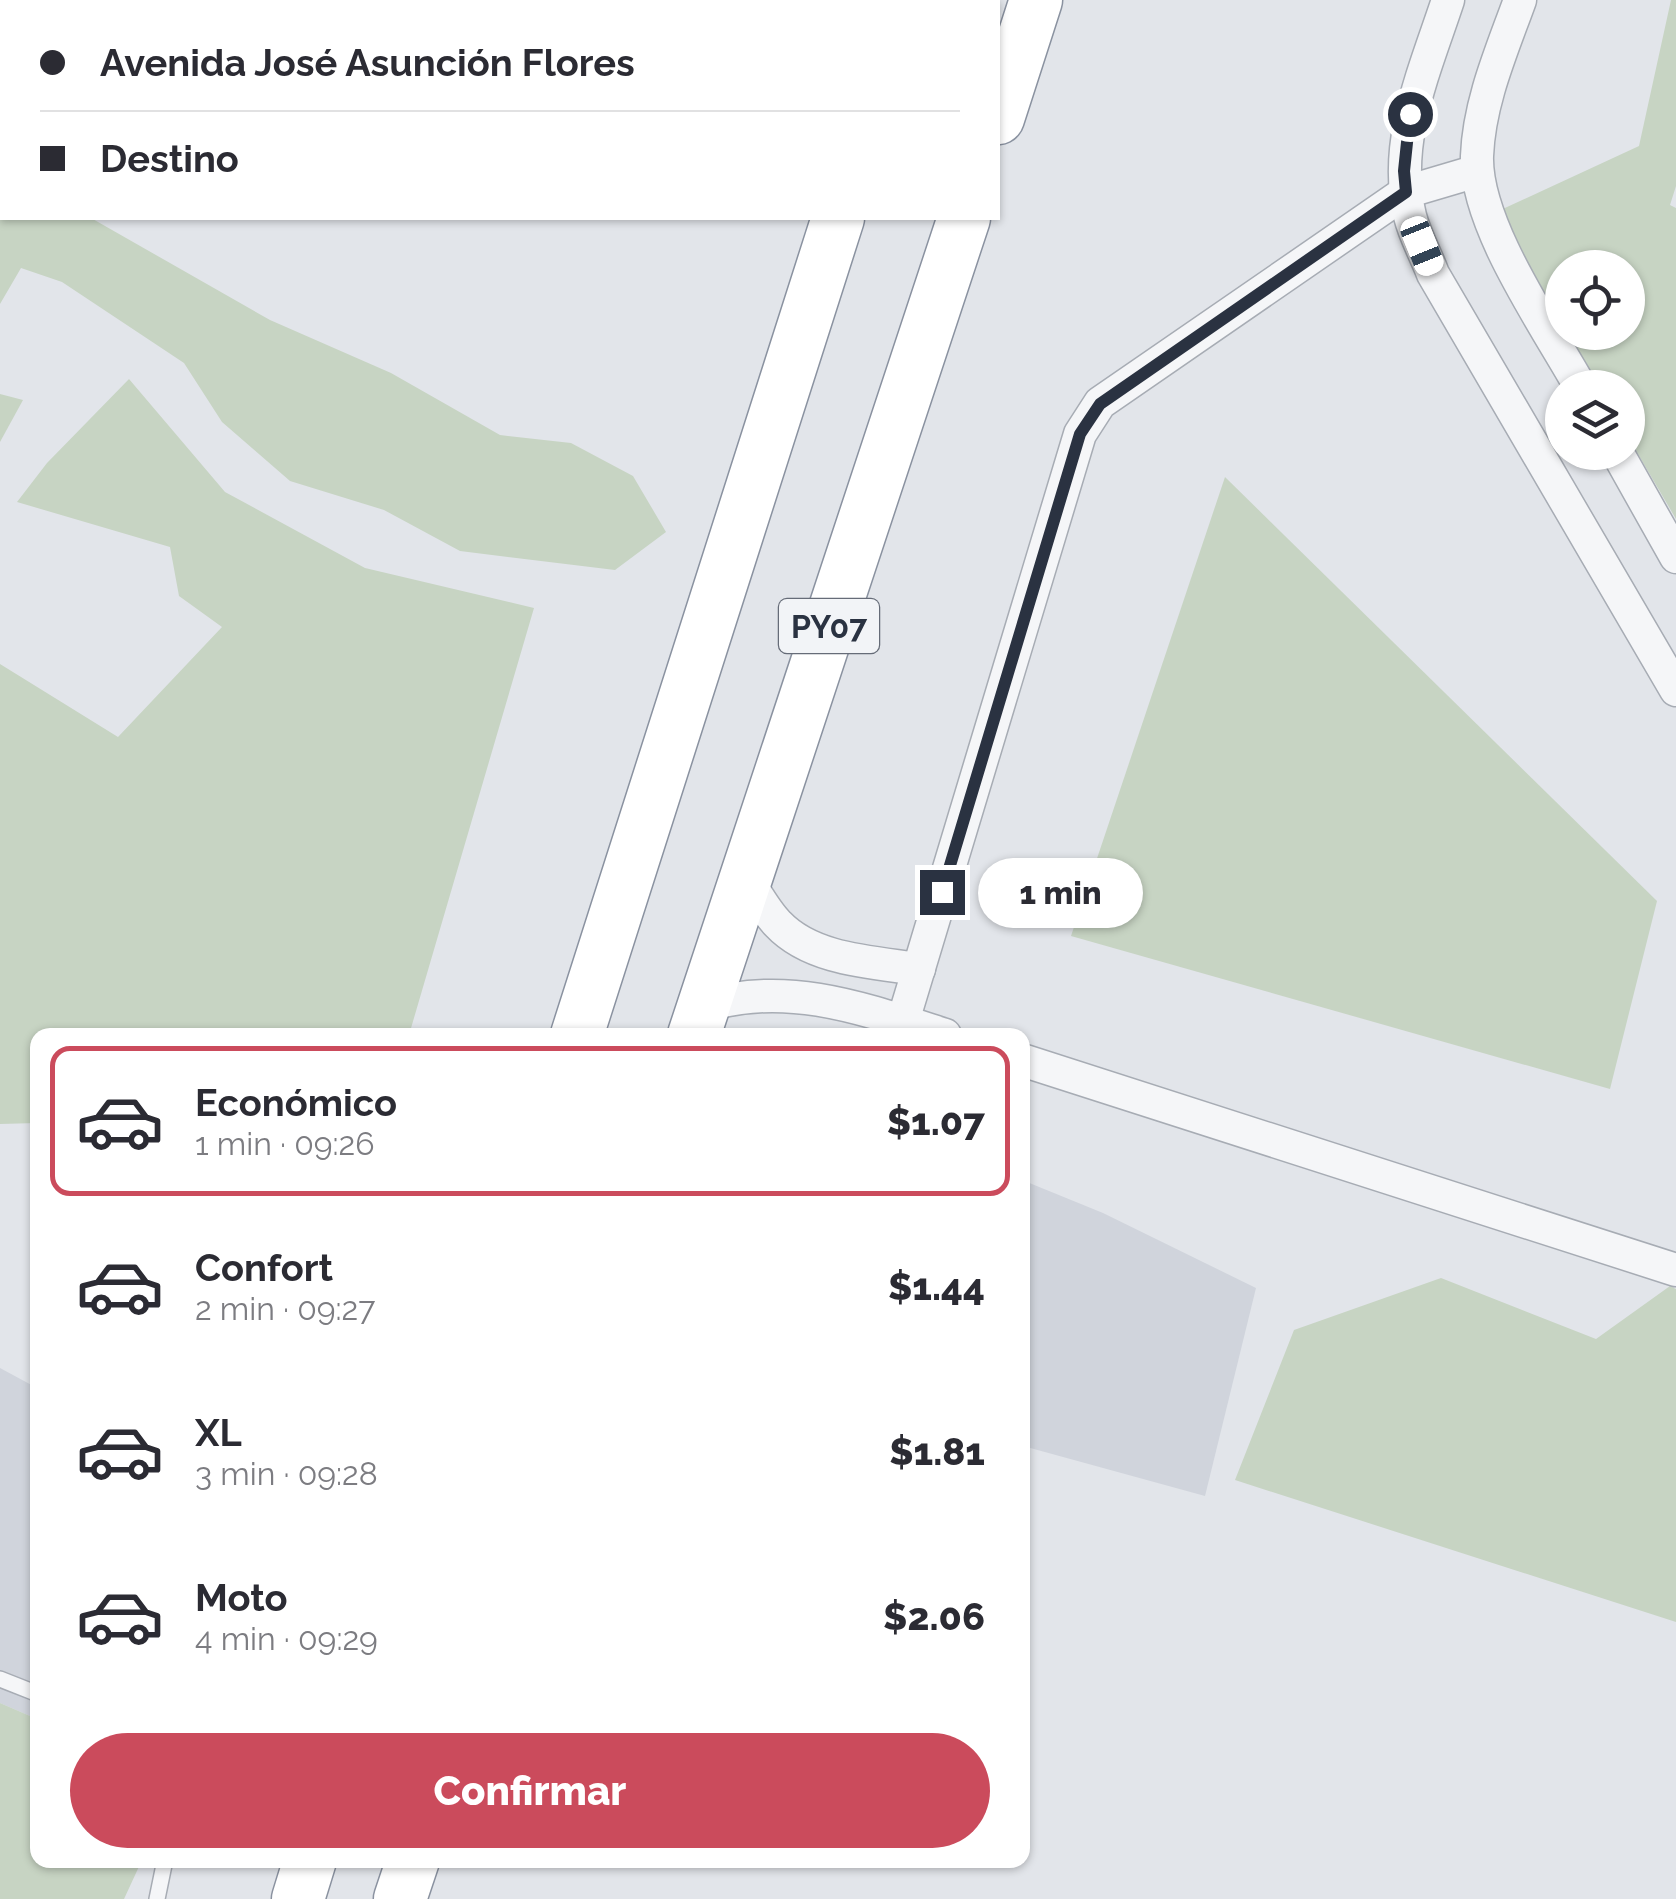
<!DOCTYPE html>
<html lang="es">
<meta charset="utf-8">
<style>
:root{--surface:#fff;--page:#f7f7f7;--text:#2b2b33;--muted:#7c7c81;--line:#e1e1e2;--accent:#cb4b5c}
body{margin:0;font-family:Raleway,sans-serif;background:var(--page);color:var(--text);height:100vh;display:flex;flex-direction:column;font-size:38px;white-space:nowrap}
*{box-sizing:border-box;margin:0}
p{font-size:32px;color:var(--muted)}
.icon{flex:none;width:55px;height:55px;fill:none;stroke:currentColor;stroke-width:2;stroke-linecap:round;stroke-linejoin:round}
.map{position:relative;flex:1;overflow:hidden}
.panel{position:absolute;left:30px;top:1028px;width:1000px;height:840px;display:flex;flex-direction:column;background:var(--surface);border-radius:20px;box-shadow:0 2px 8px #0004}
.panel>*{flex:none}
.banner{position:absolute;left:0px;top:0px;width:1000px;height:220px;box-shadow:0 2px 8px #0004;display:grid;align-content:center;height:220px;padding:0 40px;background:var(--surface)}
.buttons{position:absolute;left:1545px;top:250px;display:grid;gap:20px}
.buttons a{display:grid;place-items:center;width:100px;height:100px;border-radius:50%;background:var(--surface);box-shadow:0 2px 8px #0004;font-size:50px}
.end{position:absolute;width:45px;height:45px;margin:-22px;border:12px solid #2a3241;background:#fff;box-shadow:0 0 0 5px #fff}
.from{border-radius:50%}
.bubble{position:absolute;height:70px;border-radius:35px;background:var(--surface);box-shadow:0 2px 8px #0004;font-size:32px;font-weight:800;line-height:70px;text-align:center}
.car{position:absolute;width:30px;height:60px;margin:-30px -15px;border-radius:12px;box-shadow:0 0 8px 2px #0007;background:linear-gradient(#fff 24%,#345 0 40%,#fff 0 76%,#345 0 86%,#fff 0)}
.banner b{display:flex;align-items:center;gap:35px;height:95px;font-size:38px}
.banner b+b{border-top:2px solid var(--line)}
.banner i{width:25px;height:25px;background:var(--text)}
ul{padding:18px 0 0;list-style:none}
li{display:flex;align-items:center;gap:30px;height:150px;margin:0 20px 15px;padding:0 20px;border:5px solid transparent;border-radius:20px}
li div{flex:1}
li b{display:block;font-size:38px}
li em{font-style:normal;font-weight:800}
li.on{border-color:var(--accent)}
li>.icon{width:90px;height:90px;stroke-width:1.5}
.action{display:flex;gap:20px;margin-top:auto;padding:20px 40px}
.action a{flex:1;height:115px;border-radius:60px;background:var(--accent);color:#fff;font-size:40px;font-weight:800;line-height:115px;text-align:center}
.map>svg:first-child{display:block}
.built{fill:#d0d4dc}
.green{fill:#c7d4c3}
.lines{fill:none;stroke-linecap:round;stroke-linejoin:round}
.service-casing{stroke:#a7acb4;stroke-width:18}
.minor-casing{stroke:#a7acb4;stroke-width:35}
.trunk-casing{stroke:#8a92a0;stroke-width:55}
.service{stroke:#f5f6f8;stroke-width:15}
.minor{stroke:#f5f6f8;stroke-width:32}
.trunk{stroke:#fff;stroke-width:52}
.route{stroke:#2a3241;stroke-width:12}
.labels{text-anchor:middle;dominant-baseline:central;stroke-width:8;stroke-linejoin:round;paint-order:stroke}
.shield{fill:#f2f4f7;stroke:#666c78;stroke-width:2.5}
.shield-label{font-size:32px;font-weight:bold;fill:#2a3241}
</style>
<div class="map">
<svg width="1676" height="1899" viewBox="0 0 1676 1899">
<rect width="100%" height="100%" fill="#e2e5ea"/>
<g class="built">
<path d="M420 0H746V2Z"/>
<path d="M1022 1180 1103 1213 1256 1288 1205 1496 1023 1446Z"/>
<path d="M0 1368 37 1388V1719L0 1703Z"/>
</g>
<g class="green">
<path d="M0 0H320L2 2V218H91L270 320 391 373 500 435 571 443 633 476 666 532 615 570 460 551 384 510 290 481 222 422 184 363 62 282 21 268 0 304Z"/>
<path d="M1671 0H1676V186L1670 205 1676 208V519L1628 437V388L1598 387 1565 333 1628 332V268H1562V328L1494 213 1639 146Z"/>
<path d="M129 379 225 492 365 568 534 608 409 1035H38L37 1123 0 1124V664L118 737 222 627 179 596 170 547 17 502 47 463Z"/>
<path d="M0 394 23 400 0 442Z"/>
<path d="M1225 477 1657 901 1610 1089 1071 936Z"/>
<path d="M1441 1278 1596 1339 1670 1286 1676 1289V1622L1235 1480 1294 1330Z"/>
<path d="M0 1703 37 1719 38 1860H142L124 1899H0Z"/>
</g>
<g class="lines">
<g class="service-casing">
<g id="service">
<path d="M721 2 722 0"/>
<path d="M0 1679 38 1694"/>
<path d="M157 1899 165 1860"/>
</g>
</g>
<g class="minor-casing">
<g id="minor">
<path d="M1448 0C1425 70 1392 142 1410 216 1415 236 1426 255 1433 274L1676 690"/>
<path d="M1520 0C1502 50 1479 102 1477 156 1475 225 1547 327 1581 388"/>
<path d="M1617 452 1676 557"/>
<path d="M746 878C756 893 765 911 778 924 812 960 872 962 919 969"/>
<path d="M704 1006C787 980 865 1009 945 1035"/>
<path d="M903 1021 1080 434 1100 403 1406 192 1477 171"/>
<path d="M1022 1060 1676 1270"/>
</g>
</g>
<g class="trunk-casing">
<g id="trunk">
<path d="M906 2 907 0"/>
<path d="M998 118 1036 0"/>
<path d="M577 1035 838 218"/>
<path d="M694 1035 964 218"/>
<path d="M298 1899 310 1860"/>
<path d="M400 1899 413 1860"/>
</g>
</g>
<use href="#service" class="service"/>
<use href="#minor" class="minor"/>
<use href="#trunk" class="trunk"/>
</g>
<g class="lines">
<path class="route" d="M942 892 1080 434 1100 404 1406 192 1404 171 1410 114"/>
</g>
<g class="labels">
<rect class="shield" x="779" y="599" width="100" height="54" rx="8"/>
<g class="shield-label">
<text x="829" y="626">PY07</text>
</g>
</g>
</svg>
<div class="buttons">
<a><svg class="icon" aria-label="locate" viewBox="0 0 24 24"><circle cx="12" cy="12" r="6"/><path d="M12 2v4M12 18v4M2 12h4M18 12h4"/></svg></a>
<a><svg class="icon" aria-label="layers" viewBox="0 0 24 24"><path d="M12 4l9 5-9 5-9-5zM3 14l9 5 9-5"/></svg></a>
</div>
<i class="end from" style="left:1410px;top:114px"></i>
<i class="end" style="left:942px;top:892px"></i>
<div class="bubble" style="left:978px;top:858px;width:165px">1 min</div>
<i class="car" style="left:1422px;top:246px;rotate:158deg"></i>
<div class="banner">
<b><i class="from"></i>Avenida José Asunción Flores</b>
<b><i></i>Destino</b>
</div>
<section class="panel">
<ul>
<li class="on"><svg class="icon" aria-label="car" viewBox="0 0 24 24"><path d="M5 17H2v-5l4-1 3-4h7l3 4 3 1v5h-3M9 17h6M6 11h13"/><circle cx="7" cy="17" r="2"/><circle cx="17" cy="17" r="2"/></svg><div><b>Económico</b><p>1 min · 09:26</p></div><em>$1.07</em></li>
<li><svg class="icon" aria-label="car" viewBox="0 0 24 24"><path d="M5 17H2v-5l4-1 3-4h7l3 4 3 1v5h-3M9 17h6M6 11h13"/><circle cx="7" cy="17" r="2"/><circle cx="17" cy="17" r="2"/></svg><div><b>Confort</b><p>2 min · 09:27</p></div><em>$1.44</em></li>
<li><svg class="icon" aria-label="car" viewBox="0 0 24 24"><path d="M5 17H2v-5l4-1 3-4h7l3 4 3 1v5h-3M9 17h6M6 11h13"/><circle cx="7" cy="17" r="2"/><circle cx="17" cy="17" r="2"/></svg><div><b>XL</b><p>3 min · 09:28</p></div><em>$1.81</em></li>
<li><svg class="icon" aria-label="car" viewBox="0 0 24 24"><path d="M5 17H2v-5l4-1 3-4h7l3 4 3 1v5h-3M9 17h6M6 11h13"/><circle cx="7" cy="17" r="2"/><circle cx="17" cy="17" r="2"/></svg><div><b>Moto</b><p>4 min · 09:29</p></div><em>$2.06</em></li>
</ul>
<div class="action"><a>Confirmar</a></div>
</section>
</div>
